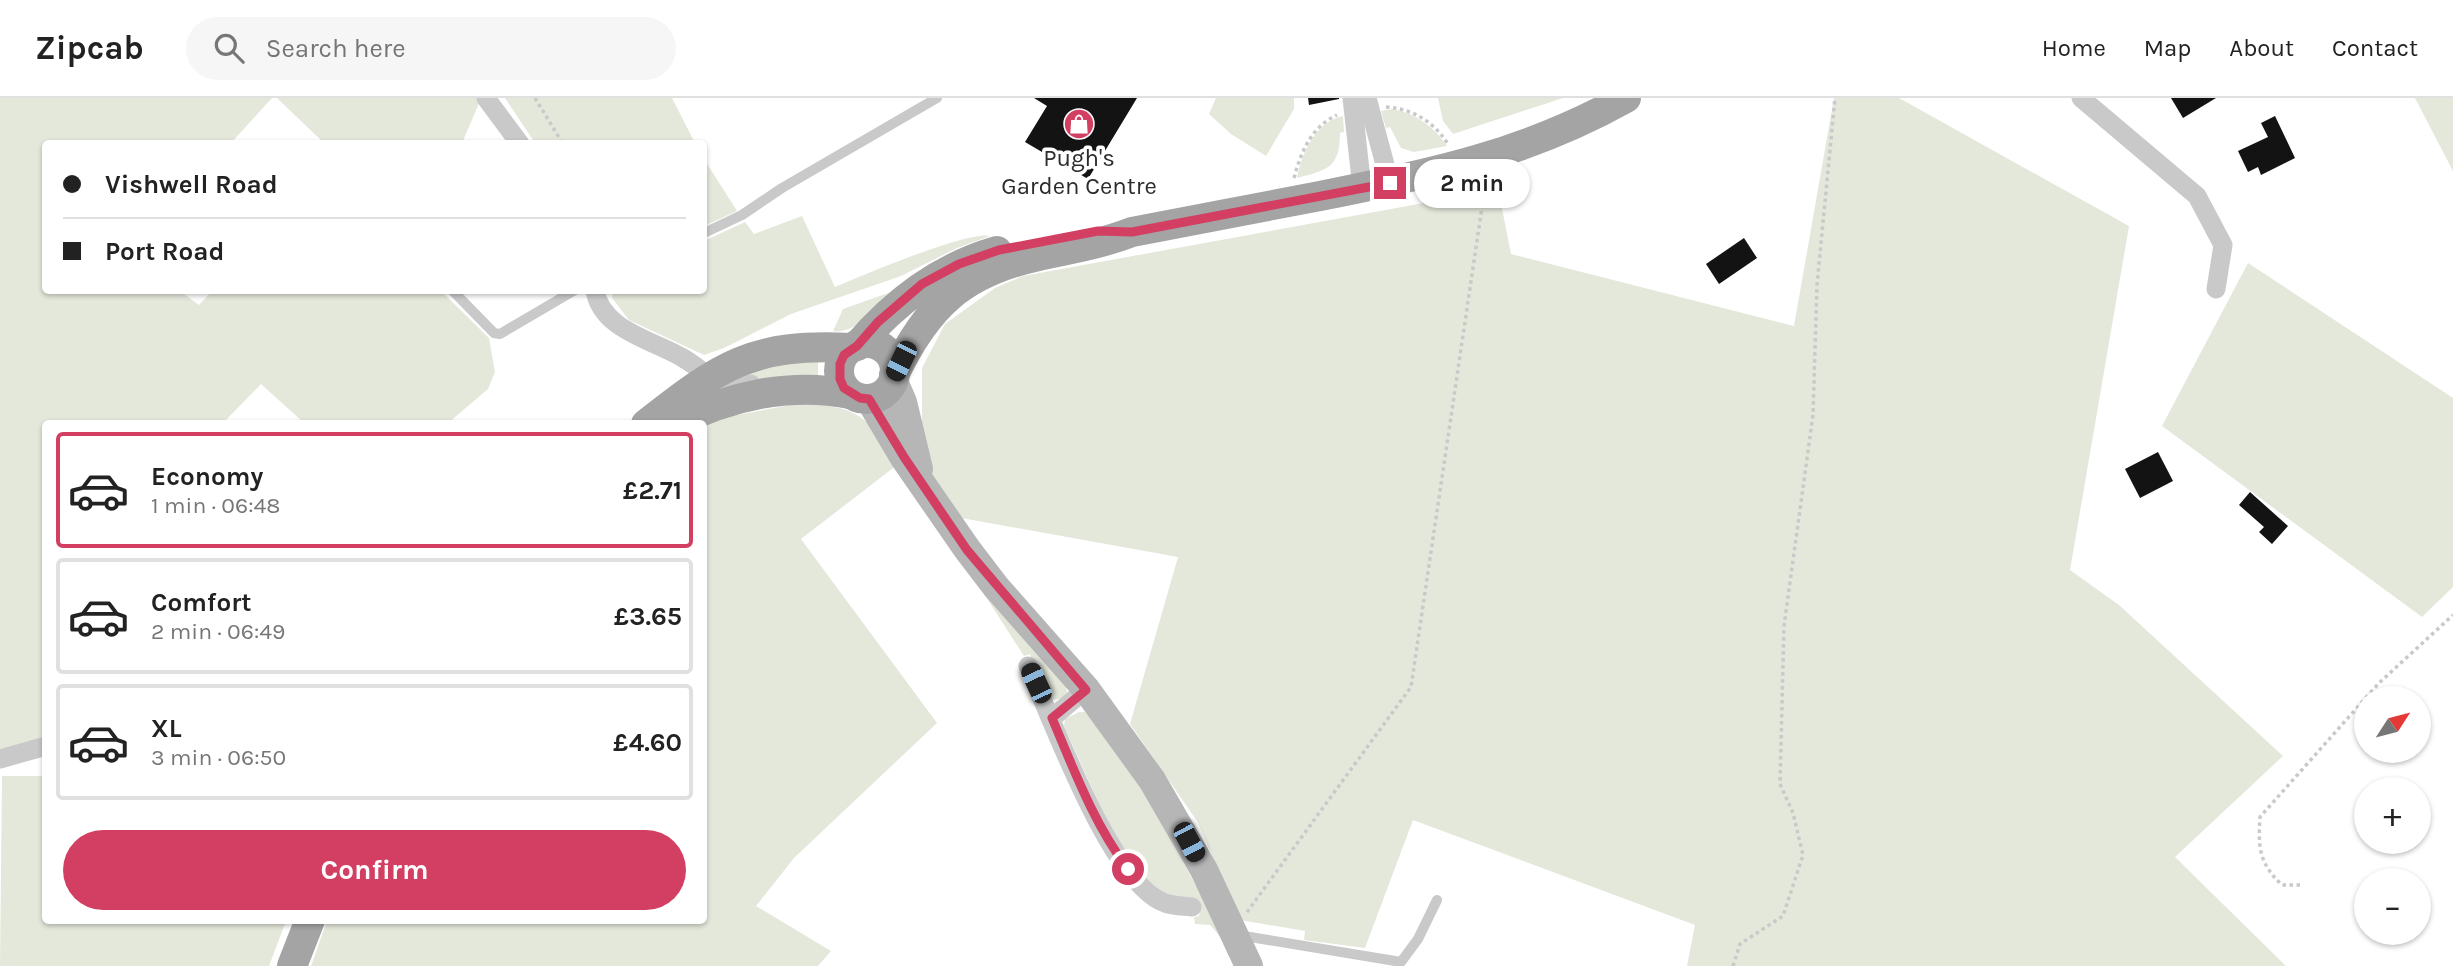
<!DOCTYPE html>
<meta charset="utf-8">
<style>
:root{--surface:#fff;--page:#f6f6f6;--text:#222;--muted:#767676;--line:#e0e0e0;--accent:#d23f62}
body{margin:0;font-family:Karla,sans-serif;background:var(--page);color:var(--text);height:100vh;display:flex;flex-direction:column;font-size:26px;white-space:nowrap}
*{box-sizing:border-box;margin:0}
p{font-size:23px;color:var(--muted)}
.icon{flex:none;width:38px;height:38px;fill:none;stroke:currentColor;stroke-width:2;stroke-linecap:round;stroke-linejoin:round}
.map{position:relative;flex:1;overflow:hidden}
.panel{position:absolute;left:42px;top:322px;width:665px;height:504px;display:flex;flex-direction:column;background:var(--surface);border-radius:7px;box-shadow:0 2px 5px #0004}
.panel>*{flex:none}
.top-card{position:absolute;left:42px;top:42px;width:665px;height:154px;border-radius:7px;box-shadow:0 2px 5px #0004;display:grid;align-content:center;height:154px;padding:0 21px;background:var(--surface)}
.needle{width:46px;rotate:54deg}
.tools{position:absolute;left:2354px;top:588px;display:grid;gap:14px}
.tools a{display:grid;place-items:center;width:77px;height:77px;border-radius:50%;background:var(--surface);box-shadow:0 2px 5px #0004;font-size:35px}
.end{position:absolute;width:32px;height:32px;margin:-16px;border:9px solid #d23f62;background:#fff;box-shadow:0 0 0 4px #fff}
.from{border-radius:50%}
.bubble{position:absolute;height:49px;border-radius:24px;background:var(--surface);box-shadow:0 2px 5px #0004;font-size:23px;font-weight:700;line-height:49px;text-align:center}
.car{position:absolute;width:21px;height:42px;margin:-21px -10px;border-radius:9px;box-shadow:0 0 5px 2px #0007;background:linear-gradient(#222 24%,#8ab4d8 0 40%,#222 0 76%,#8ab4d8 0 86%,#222 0)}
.top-card b{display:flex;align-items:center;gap:24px;height:66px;font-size:26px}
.top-card b+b{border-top:2px solid var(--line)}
.top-card i{width:18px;height:18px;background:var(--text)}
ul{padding:12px 0 0;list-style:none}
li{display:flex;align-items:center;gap:21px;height:116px;margin:0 14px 10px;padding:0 7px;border:4px solid var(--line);border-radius:7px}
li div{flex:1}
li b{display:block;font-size:26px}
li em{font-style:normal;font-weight:700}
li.selected{border-color:var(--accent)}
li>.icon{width:63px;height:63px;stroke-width:1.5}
.cta{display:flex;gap:14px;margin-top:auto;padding:14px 21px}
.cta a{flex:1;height:80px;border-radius:42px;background:var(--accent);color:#fff;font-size:28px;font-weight:700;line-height:80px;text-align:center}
header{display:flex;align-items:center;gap:42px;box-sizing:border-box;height:98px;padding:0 35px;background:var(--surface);border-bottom:2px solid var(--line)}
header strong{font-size:33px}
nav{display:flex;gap:38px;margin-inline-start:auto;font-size:24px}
.search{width:490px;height:63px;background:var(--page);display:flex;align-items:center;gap:18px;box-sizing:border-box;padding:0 24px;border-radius:38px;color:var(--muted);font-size:26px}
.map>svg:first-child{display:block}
.green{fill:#e4e8db}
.building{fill:#131313}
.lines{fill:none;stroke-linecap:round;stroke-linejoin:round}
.path{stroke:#c9c9c9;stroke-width:3.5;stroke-dasharray:3.5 3.5;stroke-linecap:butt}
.lane{stroke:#c9c9c9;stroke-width:10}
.street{stroke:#c9c9c9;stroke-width:19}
.secondary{stroke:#b6b6b6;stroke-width:28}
.primary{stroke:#a4a4a4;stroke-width:30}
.route{stroke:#d23f62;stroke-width:9}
.labels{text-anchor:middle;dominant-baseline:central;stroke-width:7;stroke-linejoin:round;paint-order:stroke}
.poi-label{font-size:24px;fill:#2c2c2c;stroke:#fff}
</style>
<header>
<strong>Zipcab</strong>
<div class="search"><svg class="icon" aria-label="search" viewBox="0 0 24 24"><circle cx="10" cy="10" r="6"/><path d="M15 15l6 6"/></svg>Search here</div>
<nav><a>Home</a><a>Map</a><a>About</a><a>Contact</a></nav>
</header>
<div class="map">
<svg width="2453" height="868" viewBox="0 0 2453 868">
<rect width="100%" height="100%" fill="#fff"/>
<g class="green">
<path d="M0 0H272L231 45 46 46V192L180 193 199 207 212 193H441L489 240 495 274 488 291 448 325H304L261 286 223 325 46 326 45 643 0 655Z"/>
<path d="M277 0H477L480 3 462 45 325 46Z"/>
<path d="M505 0H672L695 45H535Z"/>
<path d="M1216 0H1294V11L1266 58 1231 36 1209 16Z"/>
<path d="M1438 0H1563L1453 36 1443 23Z"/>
<path d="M1834 0H1899L2129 128 2070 472 2119 507 2283 658 2175 759 2286 868H1687L1695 827 1413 722 1365 850 1304 842 1305 833 1240 822 1197 723 1130 626 1178 459 956 419 931 385 922 338V270L945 226 995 190 1023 178 1457 99 1497 85 1511 156 1794 228Z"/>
<path d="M2415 0H2453V73Z"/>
<path d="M1393 11C1417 16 1433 28 1447 48L1414 54 1401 50 1390 29 1386 30 1381 13Z"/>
<path d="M1343 18 1344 34 1340 35C1340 70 1327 72 1297 80 1302 55 1315 24 1343 18Z"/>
<path d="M704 61 737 113 704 128Z"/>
<path d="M802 118 835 189C861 178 969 132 990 138L957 150 901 178 791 216 724 250 704 257 629 222 612 200 613 193 704 192V143L745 124 754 136Z"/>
<path d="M2248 165 2453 300V489L2422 519 2162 328Z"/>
<path d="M891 194C877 209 855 237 833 233L843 211Z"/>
<path d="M818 261V282L730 283 737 272Z"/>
<path d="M796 306C852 306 872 317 897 367L801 441 937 625 794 760 756 808 831 853 818 868H311L327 823 704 822V328L721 320Z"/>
<path d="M984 496 1066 588 1067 594 1062 600 1054 602 1047 596 1030 556 1024 558Z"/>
<path d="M1079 614H1085L1096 623 1149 702 1230 850 1210 827 1195 826 1194 819 1199 818 1201 808 1157 795 1115 741 1064 628 1065 621Z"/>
<path d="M2 678H45L46 822 286 823 269 868H0Z"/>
</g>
<g class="building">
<path d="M1034 0H1137L1088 81 1025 44 1047 8Z"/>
<path d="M1308 0H1339V1L1309 7Z"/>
<path d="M2171 0H2216L2183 20Z"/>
<path d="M2275 18 2295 60 2261 77 2258 69 2248 74 2238 53 2268 39 2261 25Z"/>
<path d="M1744 140 1757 160 1719 186 1706 166Z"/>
<path d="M2158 354 2173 383 2140 400 2125 371Z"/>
<path d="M2250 394 2288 428 2272 446 2259 434 2264 429 2239 407Z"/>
</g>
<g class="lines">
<g class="path">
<path d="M535 0 563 46"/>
<path d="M1386 9C1413 11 1433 23 1448 46"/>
<path d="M1294 80C1301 54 1311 29 1337 17"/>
<path d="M2300 787H2282C2259 765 2258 750 2260 719L2379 585 2453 517"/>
<path d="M1247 814 1411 589 1486 82"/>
<path d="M1733 868 1740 846 1783 818 1803 757 1793 715 1780 686 1784 528 1813 317 1817 187 1835 0"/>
</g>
<g class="lane">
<path d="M704 135 742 117 782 90 937 0"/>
<path d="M452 192 494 235 500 236 575 192"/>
<path d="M1238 837 1401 864 1418 841 1437 802"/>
</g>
<g class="street">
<path d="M486 0 520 46"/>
<path d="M1352 0 1362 90"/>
<path d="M1367 0 1390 85"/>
<path d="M2081 0 2197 98 2223 147 2216 191"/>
<path d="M595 192C601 232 653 242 683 260 697 268 710 280 723 290L751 286"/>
<path d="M1028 568C1052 620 1112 788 1165 805 1173 808 1184 808 1192 809"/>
<path d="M1052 620 1086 591"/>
<path d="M0 661 46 648"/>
</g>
<g class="secondary">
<path d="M893 281 903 304 919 371"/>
<path d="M869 301 904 360 967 451 996 489 1086 591 1152 682 1204 772 1249 868"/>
</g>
<g class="primary">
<circle cx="867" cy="273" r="28"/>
<path d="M857 248C896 203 939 170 997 153"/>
<path d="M894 277C927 208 962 175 1038 158 1071 151 1101 146 1132 134 1195 122 1257 110 1320 98 1431 76 1526 56 1626 0"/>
<path d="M646 326C721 267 752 245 851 250"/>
<path d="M674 326C728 298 790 284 850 296"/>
<path d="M292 868 310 822"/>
</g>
</g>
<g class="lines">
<path class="route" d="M1128 771C1094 726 1074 672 1052 620L1086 592 967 452 904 359 869 301 860 300 844 290 840 281V266L844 257 857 248 878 224 922 186 959 166 999 152 1098 133 1132 134 1390 85"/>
</g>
<defs>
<g id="shop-disc" transform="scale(1.575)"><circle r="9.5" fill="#d23f62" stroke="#fff"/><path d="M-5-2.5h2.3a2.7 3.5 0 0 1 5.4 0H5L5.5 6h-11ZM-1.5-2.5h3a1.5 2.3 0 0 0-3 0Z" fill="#fff"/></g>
</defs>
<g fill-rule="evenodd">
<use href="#shop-disc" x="1079" y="26"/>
</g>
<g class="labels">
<g class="poi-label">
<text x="1079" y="60">Pugh's<tspan x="1079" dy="28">Garden Centre</tspan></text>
</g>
</g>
</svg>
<div class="tools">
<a><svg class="needle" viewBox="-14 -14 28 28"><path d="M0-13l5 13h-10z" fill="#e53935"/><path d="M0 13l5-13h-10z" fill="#767676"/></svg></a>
<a>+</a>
<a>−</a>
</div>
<i class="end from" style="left:1128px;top:771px"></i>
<i class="end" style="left:1390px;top:85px"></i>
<div class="bubble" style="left:1414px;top:61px;width:116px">2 min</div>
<i class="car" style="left:901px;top:263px;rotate:206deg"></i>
<i class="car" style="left:1036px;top:585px;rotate:335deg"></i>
<i class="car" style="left:1189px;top:744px;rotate:152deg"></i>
<div class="top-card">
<b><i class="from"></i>Vishwell Road</b>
<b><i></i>Port Road</b>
</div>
<section class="panel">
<ul>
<li class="selected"><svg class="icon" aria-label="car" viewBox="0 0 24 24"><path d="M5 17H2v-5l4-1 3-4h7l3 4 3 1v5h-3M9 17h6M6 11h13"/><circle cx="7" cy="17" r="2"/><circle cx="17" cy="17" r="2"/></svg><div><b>Economy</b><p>1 min · 06:48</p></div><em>£2.71</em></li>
<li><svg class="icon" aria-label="car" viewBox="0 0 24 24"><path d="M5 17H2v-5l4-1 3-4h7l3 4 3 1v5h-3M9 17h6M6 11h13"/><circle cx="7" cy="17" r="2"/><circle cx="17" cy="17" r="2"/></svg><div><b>Comfort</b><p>2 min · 06:49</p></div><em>£3.65</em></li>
<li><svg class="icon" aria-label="car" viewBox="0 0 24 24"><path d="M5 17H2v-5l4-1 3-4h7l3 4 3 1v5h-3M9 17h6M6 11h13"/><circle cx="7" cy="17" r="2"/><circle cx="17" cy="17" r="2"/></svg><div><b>XL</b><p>3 min · 06:50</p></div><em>£4.60</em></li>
</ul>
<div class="cta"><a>Confirm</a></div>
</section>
</div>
